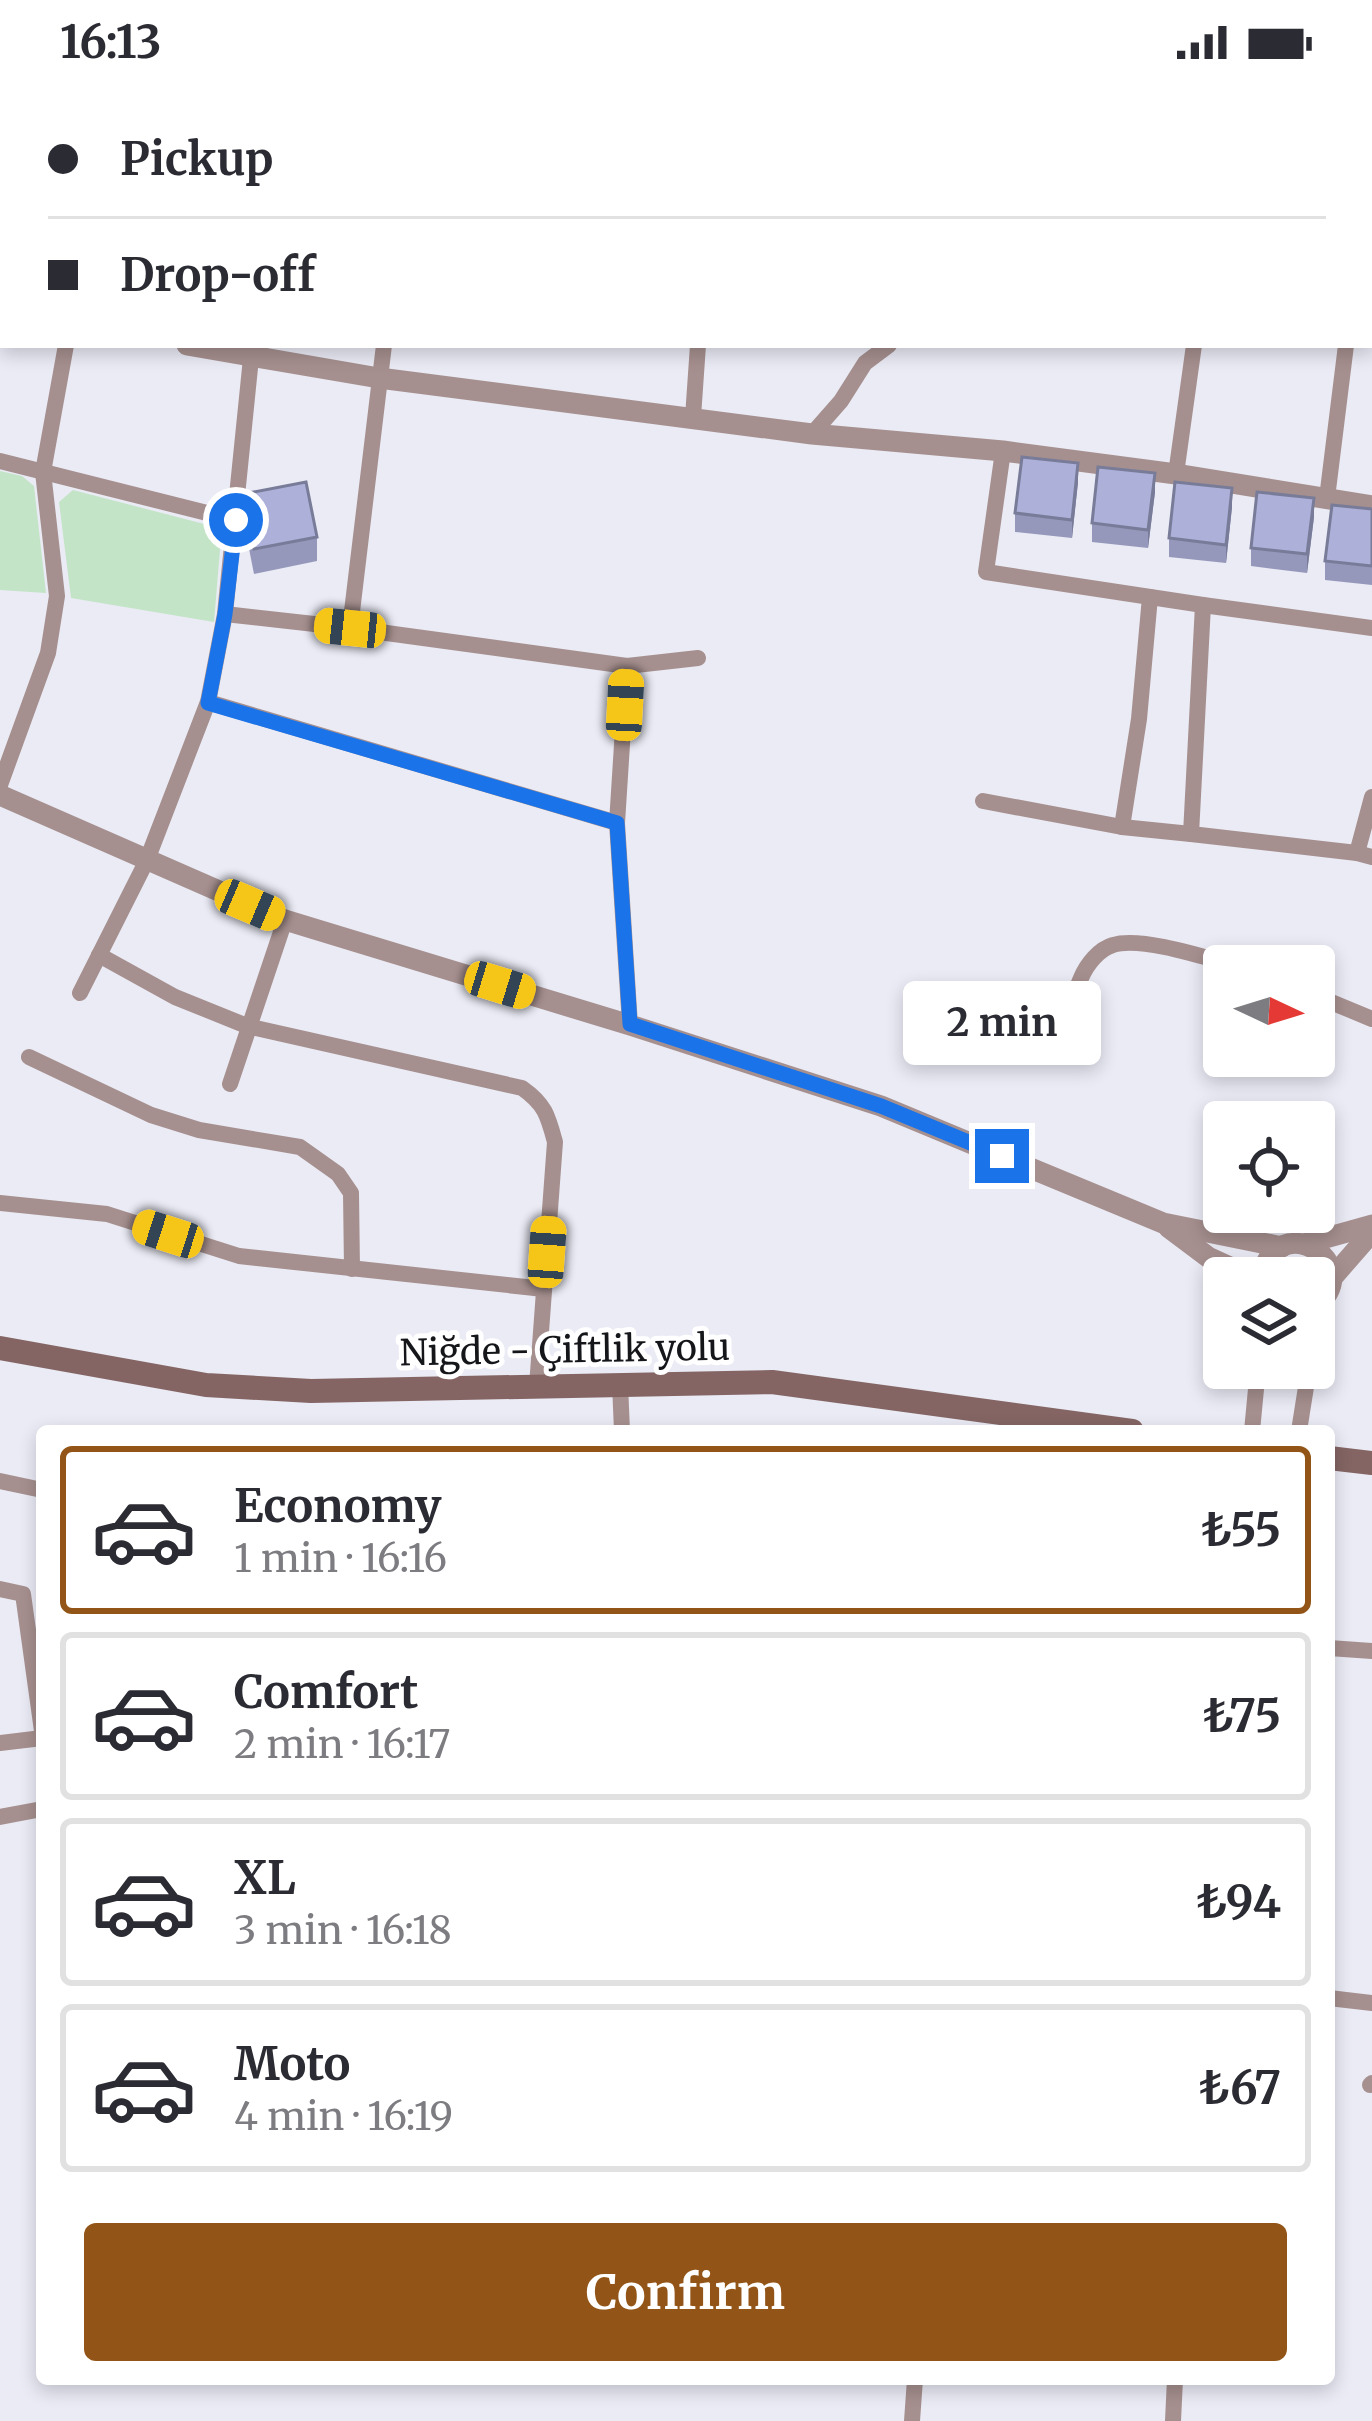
<!DOCTYPE html>
<meta charset="utf-8">
<style>
:root{--surface:#fff;--page:#f7f7f7;--text:#2b2b33;--muted:#7c7c81;--line:#e1e1e2;--accent:#925517}
body{margin:0;font-family:Merriweather,serif;background:var(--page);color:var(--text);height:100vh;display:flex;flex-direction:column;font-size:45px;white-space:nowrap}
*{box-sizing:border-box;margin:0}
p{font-size:39px;color:var(--muted)}
.icon{flex:none;width:66px;height:66px;fill:none;stroke:currentColor;stroke-width:2;stroke-linecap:round;stroke-linejoin:round}
.map{position:relative;flex:1;overflow:hidden}
.side{position:absolute;left:36px;top:1341px;width:1299px;height:960px;display:flex;flex-direction:column;background:var(--surface);border-radius:12px;box-shadow:0 6px 18px #0003}
.side>*{flex:none}
.guide{position:absolute;left:0px;top:0px;width:1374px;height:264px;box-shadow:0 6px 18px #0003;display:grid;align-content:center;height:264px;padding:0 48px;background:var(--surface)}
.needle{width:78px;rotate:94deg}
.tools{position:absolute;left:1203px;top:861px;display:grid;gap:24px}
.tools a{display:grid;place-items:center;width:132px;height:132px;border-radius:12px;background:var(--surface);box-shadow:0 6px 18px #0003;font-size:60px}
.end{position:absolute;width:54px;height:54px;margin:-27px;border:15px solid #1a73e8;background:#fff;box-shadow:0 0 0 6px #fff}
.from{border-radius:50%}
.bubble{position:absolute;height:84px;border-radius:12px;background:var(--surface);box-shadow:0 6px 18px #0003;font-size:39px;font-weight:700;line-height:84px;text-align:center}
.car{position:absolute;width:36px;height:72px;margin:-36px -18px;border-radius:15px;box-shadow:0 0 9px 3px #0007;background:linear-gradient(#f5c518 24%,#345 0 40%,#f5c518 0 76%,#345 0 86%,#f5c518 0)}
.guide b{display:flex;align-items:center;gap:42px;height:114px;font-size:45px}
.guide b+b{border-top:3px solid var(--line)}
.guide i{width:30px;height:30px;background:var(--text)}
ul{padding:21px 0 0;list-style:none}
li{display:flex;align-items:center;gap:36px;height:168px;margin:0 24px 18px;padding:0 24px;border:6px solid var(--line);border-radius:12px}
li div{flex:1}
li b{display:block;font-size:45px}
li em{font-style:normal;font-weight:700}
li.selected{border-color:var(--accent)}
li>.icon{width:108px;height:108px;stroke-width:1.5}
.cta{display:flex;gap:24px;margin-top:auto;padding:24px 48px}
.cta a{flex:1;height:138px;border-radius:12px;background:var(--accent);color:#fff;font-size:48px;font-weight:700;line-height:138px;text-align:center}
.status{display:flex;justify-content:space-between;align-items:center;height:84px;padding:0 60px;background:var(--surface);direction:ltr}
.status svg{height:33px;fill:currentColor}
.map>svg:first-child{display:block}
.green{fill:#c4e4c7}
.lines{fill:none;stroke-linecap:round;stroke-linejoin:round}
.minor{stroke:#a6908f;stroke-width:16}
.tertiary{stroke:#a6908f;stroke-width:21}
.secondary{stroke:#846564;stroke-width:24}
.wall{fill:#9598bb}
.shaded-wall{fill:#797c99}
.building{fill:#adb1da;stroke:#797c99;stroke-width:3}
.route{stroke:#1a73e8;stroke-width:15}
.labels{text-anchor:middle;dominant-baseline:central;stroke-width:10;stroke-linejoin:round;paint-order:stroke}
.street-label{font-size:36px;fill:#151619;stroke:#fff}
</style>
<div class="status"><b>16:13</b><svg viewBox="0 0 49 12"><path d="M0 12V9h3v3zM5 12V6h3v6zM10 12V3h3v9zM15 12V0h3v12zM26 1h20v11H26zM47 4h2v5h-2z"/></svg></div>
<div class="map">
<svg width="1372" height="2337" viewBox="0 0 1372 2337">
<rect width="100%" height="100%" fill="#eaebf5"/>
<g class="green">
<path d="M0 387 22 392 34 402 46 509 0 506Z"/>
<path d="M73 406 212 442 221 454 214 538 71 514 59 418Z"/>
</g>
<g class="lines">
<g class="minor">
<path d="M235 0 237 3"/>
<path d="M51 3 52 0"/>
<path d="M1371 168H1372"/>
<path d="M251 274 225 530 350 544 627 582"/>
<path d="M693 333 698 261"/>
<path d="M812 350 841 317 865 279 889 261"/>
<path d="M1003 367 986 488 1203 521"/>
<path d="M0 377 235 436"/>
<path d="M1176 390 1194 261"/>
<path d="M1327 414 1346 261"/>
<path d="M350 544 384 261"/>
<path d="M1372 544 1203 521 1191 750 1357 769 1372 773"/>
<path d="M208 618 617 739"/>
<path d="M0 701 48 569 57 512 43 388 66 261"/>
<path d="M983 717 1122 743 1191 750"/>
<path d="M1122 743 1139 635 1150 513"/>
<path d="M1357 769 1372 713"/>
<path d="M99 871 175 913 247 942 522 1004C545 1020 548 1032 555 1058L537 1302"/>
<path d="M80 909 147 776 208 618 225 530"/>
<path d="M1314 911 1372 935"/>
<path d="M630 941 617 739 627 582 698 574"/>
<path d="M1065 950C1070 932 1073 911 1081 894 1087 880 1099 865 1113 861 1141 852 1207 874 1236 882"/>
<path d="M29 973 151 1031 199 1046 300 1063 338 1090 351 1109 352 1185"/>
<path d="M230 1000 285 836"/>
<path d="M0 1119 107 1130 239 1172 544 1205"/>
<path d="M1314 1252 1319 1221"/>
<path d="M620 1300 622 1347"/>
<path d="M1252 1347 1258 1284"/>
<path d="M1299 1347 1309 1284"/>
<path d="M0 1397 42 1406"/>
<path d="M0 1505 23 1510 42 1647"/>
<path d="M1329 1564 1372 1567"/>
<path d="M0 1659 42 1654"/>
<path d="M0 1733 42 1725"/>
<path d="M1329 1914 1372 1919"/>
<path d="M1370 2001 1372 1999"/>
<path d="M912 2337 915 2295"/>
<path d="M1173 2337 1175 2295"/>
</g>
<g class="tertiary">
<path d="M0 220 3 221"/>
<path d="M187 261 379 294 812 350 1003 367 1176 390 1372 422"/>
<path d="M0 711 285 836 630 941 881 1022 1163 1139 1282 1163"/>
<path d="M1168 1143 1208 1173 1254 1194"/>
<path d="M1304 1160 1372 1141"/>
<path d="M1262 1194C1274 1121 1371 1179 1314 1224"/>
<path d="M1331 1195 1372 1148"/>
</g>
<g class="secondary">
<path d="M0 1264 206 1301 311 1307 772 1298 1132 1347"/>
<path d="M1329 1374 1372 1379"/>
</g>
</g>
<g class="wall">
<path d="M1078 398 1072 454 1015 448V429Z"/>
<path d="M1155 408 1148 464 1092 458V439Z"/>
<path d="M243 410 317 453V477L254 490 243 434Z"/>
<path d="M1232 423 1226 479 1169 473V454Z"/>
<path d="M1372 425V501L1325 496V477Z"/>
<path d="M1314 433 1307 489 1251 482V464Z"/>
</g>
<g class="shaded-wall">
<path d="M1078 379V398L1072 454V436Z"/>
<path d="M1155 389V408L1148 464V446Z"/>
<path d="M1232 404V423L1226 479V461Z"/>
<path d="M1314 414V433L1307 489V470Z"/>
</g>
<g class="building">
<rect x="1371" y="44" width="1" height="58"/>
<path d="M1022 373 1078 379 1072 436 1015 429Z"/>
<path d="M1098 383 1155 389 1148 446 1092 439Z"/>
<path d="M306 398 317 453 254 465 243 410Z"/>
<path d="M1175 398 1232 404 1226 461 1169 454Z"/>
<path d="M1257 408 1314 414 1307 470 1251 464Z"/>
<path d="M1332 421 1372 425V482L1325 477Z"/>
</g>
<g class="lines">
<path class="route" d="M236 436 225 530 208 619 617 739 630 940 881 1022 1002 1072"/>
</g>
<g class="labels">
<g class="street-label">
<text transform="translate(565 1266) rotate(-1)">Niğde - Çiftlik yolu</text>
</g>
</g>
</svg>
<div class="tools">
<a><svg class="needle" viewBox="-14 -14 28 28"><path d="M0-13l5 13h-10z" fill="#e53935"/><path d="M0 13l5-13h-10z" fill="#7c7c81"/></svg></a>
<a><svg class="icon" aria-label="locate" viewBox="0 0 24 24"><circle cx="12" cy="12" r="6"/><path d="M12 2v4M12 18v4M2 12h4M18 12h4"/></svg></a>
<a><svg class="icon" aria-label="layers" viewBox="0 0 24 24"><path d="M12 4l9 5-9 5-9-5zM3 14l9 5 9-5"/></svg></a>
</div>
<i class="end from" style="left:236px;top:436px"></i>
<i class="end" style="left:1002px;top:1072px"></i>
<div class="bubble" style="left:903px;top:897px;width:198px">2 min</div>
<i class="car" style="left:350px;top:544px;rotate:276deg"></i>
<i class="car" style="left:625px;top:621px;rotate:3deg"></i>
<i class="car" style="left:250px;top:821px;rotate:113deg"></i>
<i class="car" style="left:500px;top:901px;rotate:107deg"></i>
<i class="car" style="left:168px;top:1150px;rotate:288deg"></i>
<i class="car" style="left:547px;top:1168px;rotate:4deg"></i>
<div class="guide">
<b><i class="from"></i>Pickup</b>
<b><i></i>Drop-off</b>
</div>
<section class="side">
<ul>
<li class="selected"><svg class="icon" aria-label="car" viewBox="0 0 24 24"><path d="M5 17H2v-5l4-1 3-4h7l3 4 3 1v5h-3M9 17h6M6 11h13"/><circle cx="7" cy="17" r="2"/><circle cx="17" cy="17" r="2"/></svg><div><b>Economy</b><p>1 min · 16:16</p></div><em>₺55</em></li>
<li><svg class="icon" aria-label="car" viewBox="0 0 24 24"><path d="M5 17H2v-5l4-1 3-4h7l3 4 3 1v5h-3M9 17h6M6 11h13"/><circle cx="7" cy="17" r="2"/><circle cx="17" cy="17" r="2"/></svg><div><b>Comfort</b><p>2 min · 16:17</p></div><em>₺75</em></li>
<li><svg class="icon" aria-label="car" viewBox="0 0 24 24"><path d="M5 17H2v-5l4-1 3-4h7l3 4 3 1v5h-3M9 17h6M6 11h13"/><circle cx="7" cy="17" r="2"/><circle cx="17" cy="17" r="2"/></svg><div><b>XL</b><p>3 min · 16:18</p></div><em>₺94</em></li>
<li><svg class="icon" aria-label="car" viewBox="0 0 24 24"><path d="M5 17H2v-5l4-1 3-4h7l3 4 3 1v5h-3M9 17h6M6 11h13"/><circle cx="7" cy="17" r="2"/><circle cx="17" cy="17" r="2"/></svg><div><b>Moto</b><p>4 min · 16:19</p></div><em>₺67</em></li>
</ul>
<div class="cta"><a>Confirm</a></div>
</section>
</div>
